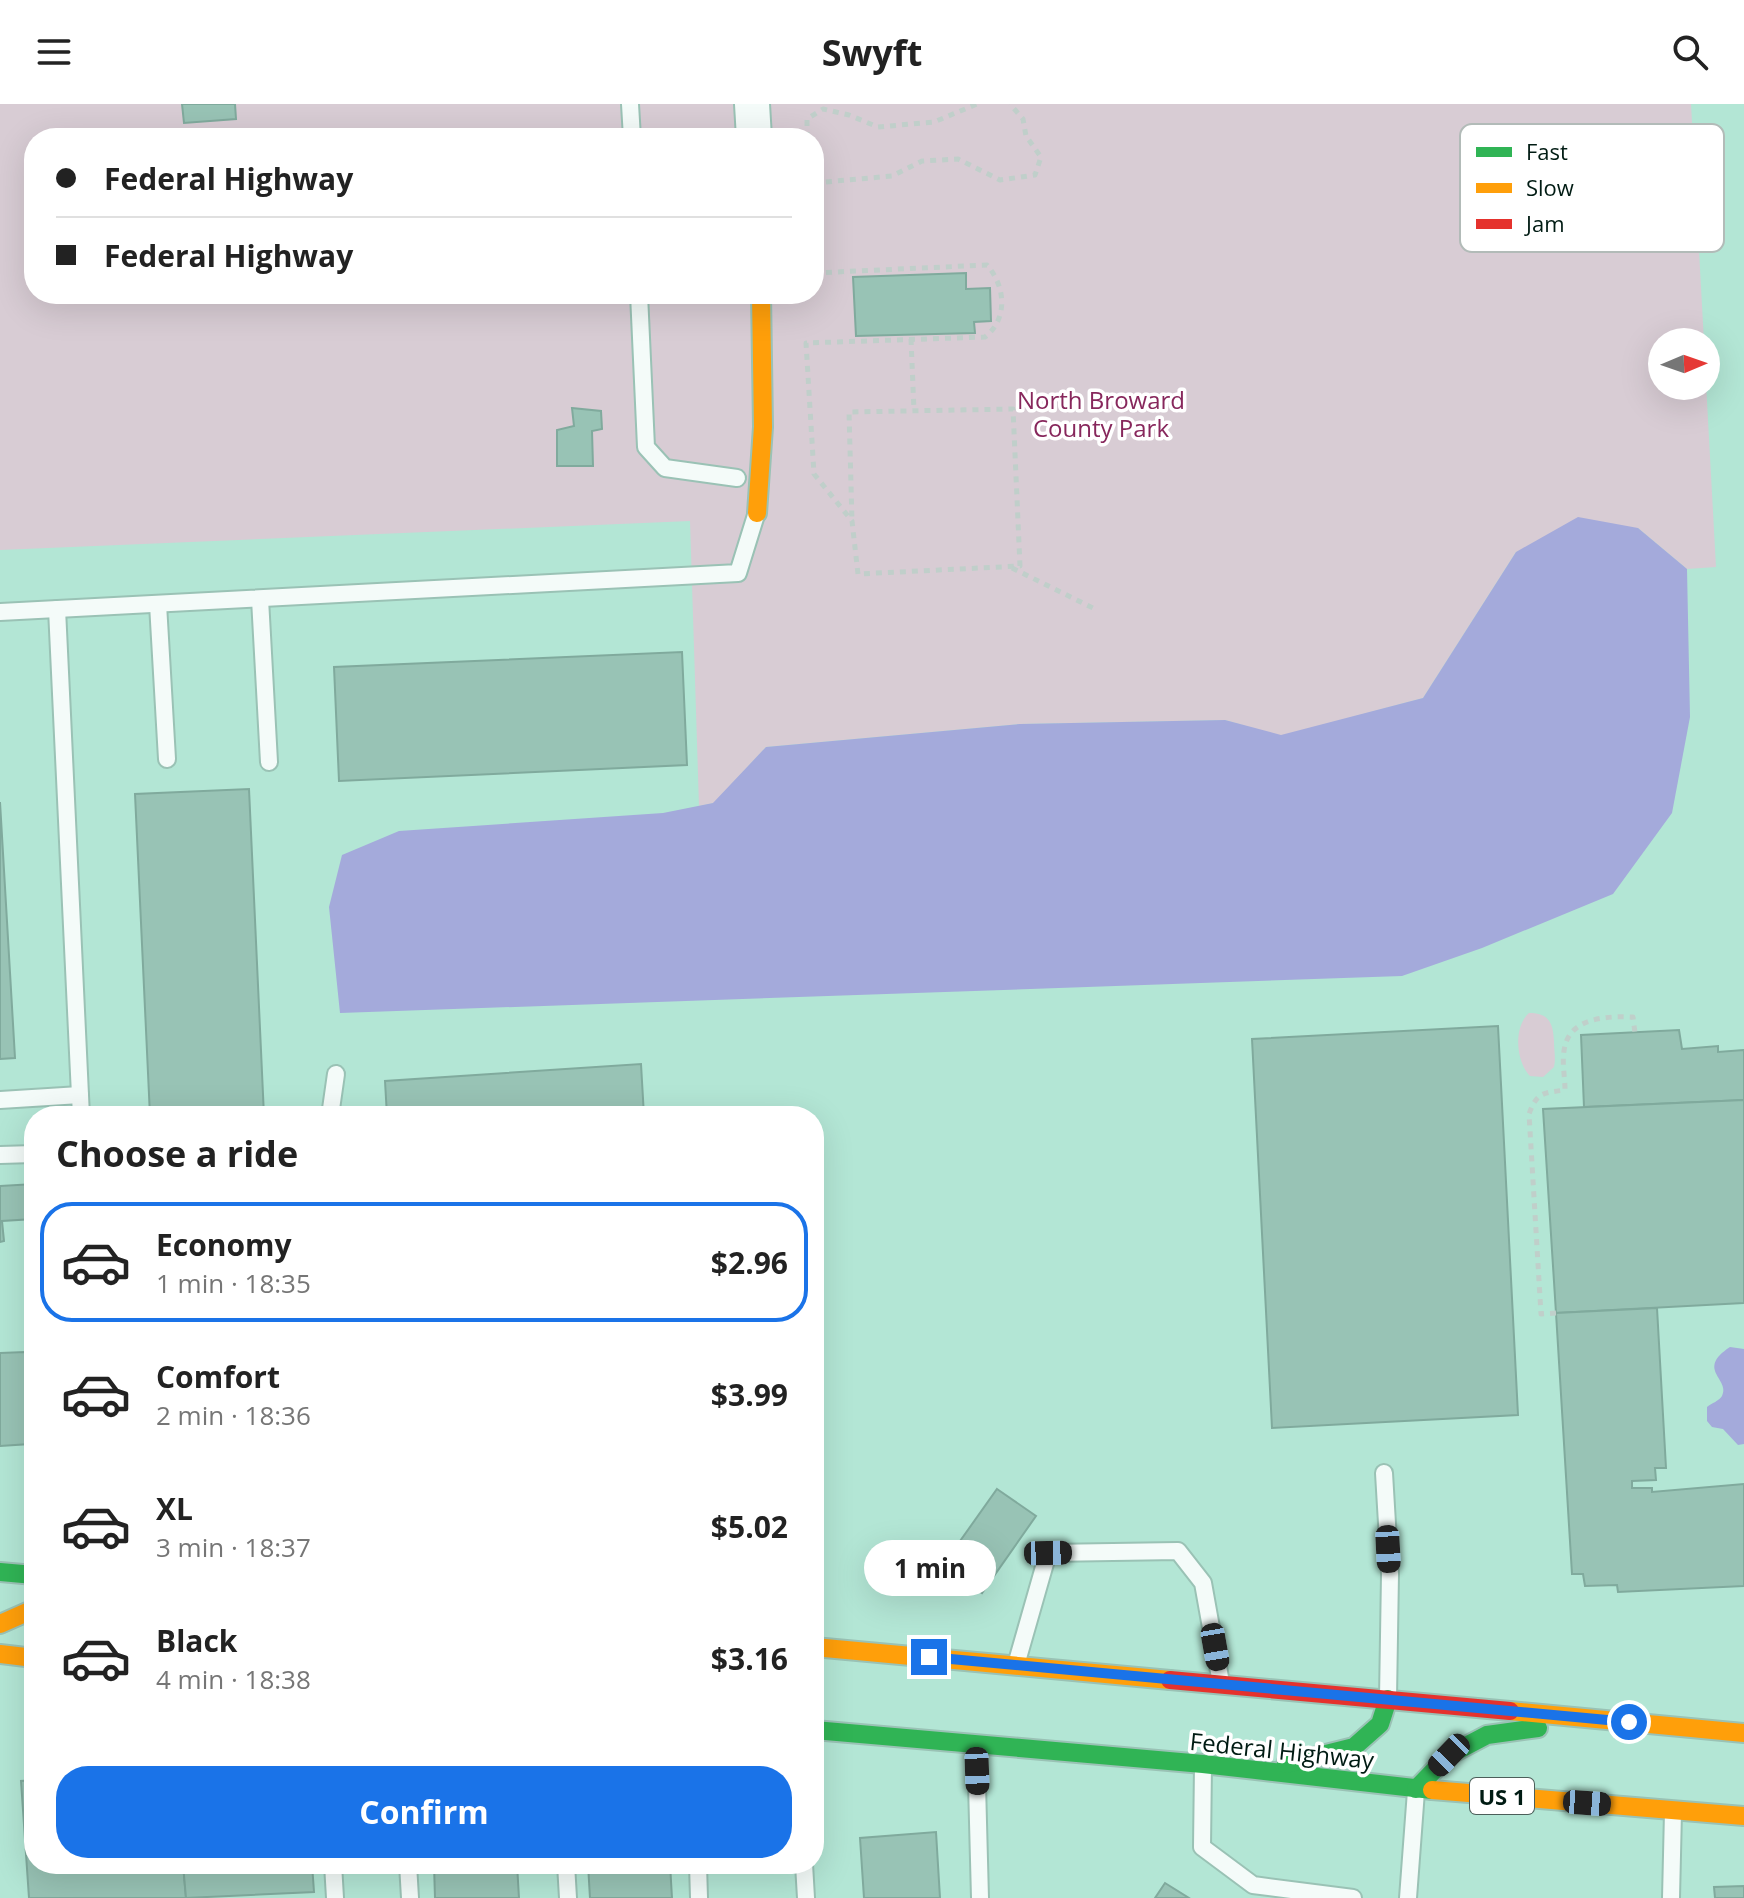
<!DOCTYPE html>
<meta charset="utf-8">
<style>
:root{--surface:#fff;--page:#f6f6f6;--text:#222;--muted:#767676;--line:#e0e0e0;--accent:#1a73e8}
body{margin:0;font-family:"Open Sans",sans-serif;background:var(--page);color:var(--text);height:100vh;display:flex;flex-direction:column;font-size:30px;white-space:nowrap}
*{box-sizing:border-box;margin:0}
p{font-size:26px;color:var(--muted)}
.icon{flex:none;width:44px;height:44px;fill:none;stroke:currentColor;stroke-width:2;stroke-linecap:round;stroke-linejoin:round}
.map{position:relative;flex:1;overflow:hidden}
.sheet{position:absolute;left:24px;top:1002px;width:800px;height:768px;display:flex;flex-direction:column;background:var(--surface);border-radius:32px;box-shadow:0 8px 32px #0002}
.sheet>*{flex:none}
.hud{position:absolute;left:24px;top:24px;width:800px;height:176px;border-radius:32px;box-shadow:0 8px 32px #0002;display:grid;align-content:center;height:176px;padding:0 32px;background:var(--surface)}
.needle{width:52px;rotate:88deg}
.fabs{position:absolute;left:1648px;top:224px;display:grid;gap:16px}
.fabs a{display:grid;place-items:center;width:72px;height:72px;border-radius:50%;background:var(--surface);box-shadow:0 8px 32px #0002;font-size:40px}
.end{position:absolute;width:36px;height:36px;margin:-18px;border:10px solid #1a73e8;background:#fff;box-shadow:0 0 0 4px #fff}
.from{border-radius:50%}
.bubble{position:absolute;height:56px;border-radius:28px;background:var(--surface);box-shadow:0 8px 32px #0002;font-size:26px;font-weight:700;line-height:56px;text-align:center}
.car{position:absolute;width:24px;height:48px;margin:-24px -12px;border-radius:10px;box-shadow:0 0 6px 2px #0007;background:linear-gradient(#222 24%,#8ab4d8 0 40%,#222 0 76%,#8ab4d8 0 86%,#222 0)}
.hud b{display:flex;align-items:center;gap:28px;height:76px;font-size:30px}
.hud b+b{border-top:2px solid var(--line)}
.hud i{width:20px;height:20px;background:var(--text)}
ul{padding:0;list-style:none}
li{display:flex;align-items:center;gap:24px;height:120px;margin:0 16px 12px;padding:0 16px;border:4px solid transparent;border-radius:32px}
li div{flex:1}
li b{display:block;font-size:30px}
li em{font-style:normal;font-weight:700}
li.current{border-color:var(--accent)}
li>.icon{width:72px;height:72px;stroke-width:1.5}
h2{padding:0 32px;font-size:36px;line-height:96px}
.primary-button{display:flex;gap:16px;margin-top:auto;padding:16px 32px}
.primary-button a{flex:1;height:92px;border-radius:32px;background:var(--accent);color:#fff;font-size:32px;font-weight:700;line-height:92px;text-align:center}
header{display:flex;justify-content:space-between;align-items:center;height:104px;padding:0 32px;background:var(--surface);font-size:36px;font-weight:700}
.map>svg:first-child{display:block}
.green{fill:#d8ccd4;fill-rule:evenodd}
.water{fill:#a4aadb}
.building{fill:#98c3b5;stroke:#80aa9d;stroke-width:2}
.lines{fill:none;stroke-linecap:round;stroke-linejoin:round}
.lane-casing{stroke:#9ac2b5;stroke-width:20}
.street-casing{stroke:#9ac2b5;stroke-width:38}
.fast-casing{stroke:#9ac2b5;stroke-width:22}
.slow-casing{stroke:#9ac2b5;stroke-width:22}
.jam-casing{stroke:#9ac2b5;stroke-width:22}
.path{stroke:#c0cfca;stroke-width:5;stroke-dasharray:6 6;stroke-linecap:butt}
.lane{stroke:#f4fbf9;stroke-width:16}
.street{stroke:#f4fbf9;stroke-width:34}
.fast{stroke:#30b455;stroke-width:18}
.slow{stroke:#ff9f0a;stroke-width:18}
.jam{stroke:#e5322d;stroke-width:18}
.route{stroke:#1a73e8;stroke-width:10}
.labels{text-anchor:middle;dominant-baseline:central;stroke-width:7;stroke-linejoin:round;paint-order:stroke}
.shield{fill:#fff;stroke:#4c5f5a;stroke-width:2}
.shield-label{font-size:22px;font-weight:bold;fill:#001b13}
.park-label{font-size:24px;fill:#87275c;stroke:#fff}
.street-label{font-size:24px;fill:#001b13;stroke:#fff}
.key{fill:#fff;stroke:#b2bbb8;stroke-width:2}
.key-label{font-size:22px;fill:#001b13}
</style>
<header><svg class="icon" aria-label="menu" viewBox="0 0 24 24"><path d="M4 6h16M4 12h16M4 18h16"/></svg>Swyft<svg class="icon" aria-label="search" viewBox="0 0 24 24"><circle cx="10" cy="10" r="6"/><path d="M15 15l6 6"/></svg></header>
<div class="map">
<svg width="1744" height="1794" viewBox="0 0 1744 1794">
<rect width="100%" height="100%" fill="#b3e6d5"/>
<g class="green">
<path d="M0 0H1691L1704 238H1662V282H1706V279L1716 463 1687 465 1638 424 1516 448 1423 594 1281 632 1225 616 1020 620 766 643 714 699 699 702 690 417 0 446ZM34 34H814V190H34Z"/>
<path d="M1529 909C1549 909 1553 919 1554 937 1554 947 1556 954 1554 963L1543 973 1530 972C1516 958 1513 923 1529 909Z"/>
</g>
<g class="water">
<path d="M1578 413 1638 424 1687 465 1690 613 1672 709 1613 790 1482 844 1402 872 340 909 329 803 342 751 399 727 663 709 713 699 766 643 1020 620 1225 616 1281 631 1423 594 1516 448Z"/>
<path d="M1730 1243 1744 1245V1340L1738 1341 1723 1325 1712 1323 1707 1317V1303C1712 1299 1719 1297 1722 1292 1731 1275 1695 1266 1730 1243Z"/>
</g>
<g class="building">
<path d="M182 0H235L236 15 184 19Z"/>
<path d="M966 169V185L990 184 991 217 974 218 975 229 856 232 853 173Z"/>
<path d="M572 304 601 307 602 325 592 327 593 362H557V326L574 322Z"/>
<path d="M682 548 687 661 339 677 334 563Z"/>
<path d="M249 685 264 1012H150L135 690Z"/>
<path d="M0 698 15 954 0 955Z"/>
<path d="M1498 922 1518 1311 1272 1324 1252 935Z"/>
<path d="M1679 926 1682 945 1718 942V948L1744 946V996L1584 1003 1581 931Z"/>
<path d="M641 960 644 1012H387L385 977Z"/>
<path d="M1744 996V1199L1556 1209 1543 1005Z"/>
<path d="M34 1080V1115L2 1117 4 1137 0 1138V1082Z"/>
<path d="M1657 1204 1666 1364H1655L1656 1376 1632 1377V1384H1652V1388L1744 1380V1482L1618 1488 1617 1481 1585 1482 1583 1470H1572L1556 1209Z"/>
<path d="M25 1248 30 1340 0 1342V1249Z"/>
<path d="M997 1385 1036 1412 982 1489 943 1461Z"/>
<path d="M34 1676V1760H183L186 1794H29L21 1677Z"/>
<path d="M936 1728 940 1794H864L860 1734Z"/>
<path d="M183 1760H312L314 1788 186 1794Z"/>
<path d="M434 1760H517L519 1794H435Z"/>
<path d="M588 1760H670L672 1794H590Z"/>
<path d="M1165 1779 1189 1794H1155Z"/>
<path d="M1744 1782V1794H1715L1714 1783Z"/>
</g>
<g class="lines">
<g class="lane-casing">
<g id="lane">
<path d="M630 0 632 34"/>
<path d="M639 190 646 343 665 364 737 374"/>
<path d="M260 495 269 658"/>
<path d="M158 500 167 655"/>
<path d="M57 505 81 1012"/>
<path d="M0 508 738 469 756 411"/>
<path d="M0 996 80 991"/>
<path d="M330 1012 336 970"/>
<path d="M0 1051 34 1050"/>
<path d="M1384 1369 1390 1470 1388 1594"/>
<path d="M1016 1561 1048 1449 1178 1447 1203 1479 1221 1579"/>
<path d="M976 1642 980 1794"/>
<path d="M1203 1662 1202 1743 1253 1781 1353 1794"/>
<path d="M333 1760 335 1794"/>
<path d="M408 1760 410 1794"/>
<path d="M566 1760 568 1794"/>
<path d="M698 1760 699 1794"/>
<path d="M804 1760 806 1794"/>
<path d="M1408 1794 1416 1687"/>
<path d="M1671 1794 1673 1708"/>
</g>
</g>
<g class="street-casing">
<path id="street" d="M752 0 754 34"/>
</g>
<g class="fast-casing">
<g id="fast">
<path d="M0 1468 34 1471"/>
<path d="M814 1626 1203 1660 1432 1686"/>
<path d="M1286 1660 1354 1643 1380 1620 1388 1595"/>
<path d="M1416 1685 1449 1651 1487 1631 1538 1624"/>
</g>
</g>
<g class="slow-casing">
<g id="slow">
<path d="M757 409 763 323 761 190"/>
<path d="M0 1520 34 1505"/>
<path d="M814 1543 1170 1576"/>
<path d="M0 1550 34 1554"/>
<path d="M1510 1607 1744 1629"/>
<path d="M1432 1686 1744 1712"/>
</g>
</g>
<g class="jam-casing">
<path id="jam" d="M1170 1576 1510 1607"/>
</g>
<g class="path">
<path d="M807 34V15L823 5 849 11 878 23 934 18 977 0"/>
<path d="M814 79 892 72 922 57 958 55 1000 76 1035 71 1041 53 1026 32 1023 15 1010 0"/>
<path d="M814 169 987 161C1006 183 1008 215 985 233L806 239 814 370 852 417 858 470 1020 462 1013 305 849 308 852 417"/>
<path d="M911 235 914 307"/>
<path d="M1012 464 1097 506"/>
<path d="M1556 1209 1541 1210 1529 1010C1537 988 1543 989 1565 986 1565 974 1562 959 1564 947 1568 913 1607 912 1633 913L1635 929"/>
</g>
<use href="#lane" class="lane"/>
<use href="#street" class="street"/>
<use href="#fast" class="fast"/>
<use href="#slow" class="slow"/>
<use href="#jam" class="jam"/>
</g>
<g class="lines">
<path class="route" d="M929 1553 1629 1618"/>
</g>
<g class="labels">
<rect class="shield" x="1470" y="1674" width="64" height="36" rx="6"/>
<g class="shield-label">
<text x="1502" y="1692">US 1</text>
</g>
<g class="park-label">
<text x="1101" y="295">North Broward<tspan x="1101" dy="28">County Park</tspan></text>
</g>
<g class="street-label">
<text transform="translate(1282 1646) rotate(6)">Federal Highway</text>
</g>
</g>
<rect x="1460" y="20" width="264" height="128" rx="12" class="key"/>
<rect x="1476" y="43" width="36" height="10" fill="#30b455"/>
<rect x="1476" y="79" width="36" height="10" fill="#ff9f0a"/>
<rect x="1476" y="115" width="36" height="10" fill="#e5322d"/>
<g class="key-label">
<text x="1526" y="56">Fast</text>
<text x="1526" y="92">Slow</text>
<text x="1526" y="128">Jam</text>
</g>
</svg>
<div class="fabs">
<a><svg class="needle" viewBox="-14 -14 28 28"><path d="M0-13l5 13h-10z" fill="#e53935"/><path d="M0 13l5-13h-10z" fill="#767676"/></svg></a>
</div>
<i class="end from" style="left:1629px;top:1618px"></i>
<i class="end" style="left:929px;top:1553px"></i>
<div class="bubble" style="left:864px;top:1436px;width:132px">1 min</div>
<i class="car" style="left:1388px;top:1445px;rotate:177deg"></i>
<i class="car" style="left:1048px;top:1449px;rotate:89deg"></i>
<i class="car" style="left:1215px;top:1543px;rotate:170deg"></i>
<i class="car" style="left:1449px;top:1651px;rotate:224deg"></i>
<i class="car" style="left:977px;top:1667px;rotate:178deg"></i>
<i class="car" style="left:1587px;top:1699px;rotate:94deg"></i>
<div class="hud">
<b><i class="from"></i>Federal Highway</b>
<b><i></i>Federal Highway</b>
</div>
<section class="sheet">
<h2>Choose a ride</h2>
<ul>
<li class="current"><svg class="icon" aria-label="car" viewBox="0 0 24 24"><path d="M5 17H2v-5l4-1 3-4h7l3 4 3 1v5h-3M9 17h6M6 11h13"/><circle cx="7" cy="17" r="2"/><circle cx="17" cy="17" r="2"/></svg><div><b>Economy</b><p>1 min · 18:35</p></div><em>$2.96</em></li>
<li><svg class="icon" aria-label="car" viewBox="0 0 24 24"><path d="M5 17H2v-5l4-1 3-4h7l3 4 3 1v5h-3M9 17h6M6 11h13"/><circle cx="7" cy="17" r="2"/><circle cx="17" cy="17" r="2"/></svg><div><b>Comfort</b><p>2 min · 18:36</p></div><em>$3.99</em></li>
<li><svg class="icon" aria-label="car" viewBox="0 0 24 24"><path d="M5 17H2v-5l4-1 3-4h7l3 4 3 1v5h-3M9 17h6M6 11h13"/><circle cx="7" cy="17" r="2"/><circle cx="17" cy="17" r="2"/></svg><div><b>XL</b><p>3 min · 18:37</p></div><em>$5.02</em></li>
<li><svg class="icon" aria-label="car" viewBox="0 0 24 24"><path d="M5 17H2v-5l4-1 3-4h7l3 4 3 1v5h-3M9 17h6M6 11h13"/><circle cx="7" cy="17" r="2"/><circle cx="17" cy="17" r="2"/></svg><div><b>Black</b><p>4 min · 18:38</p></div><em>$3.16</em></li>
</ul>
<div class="primary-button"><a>Confirm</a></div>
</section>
</div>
